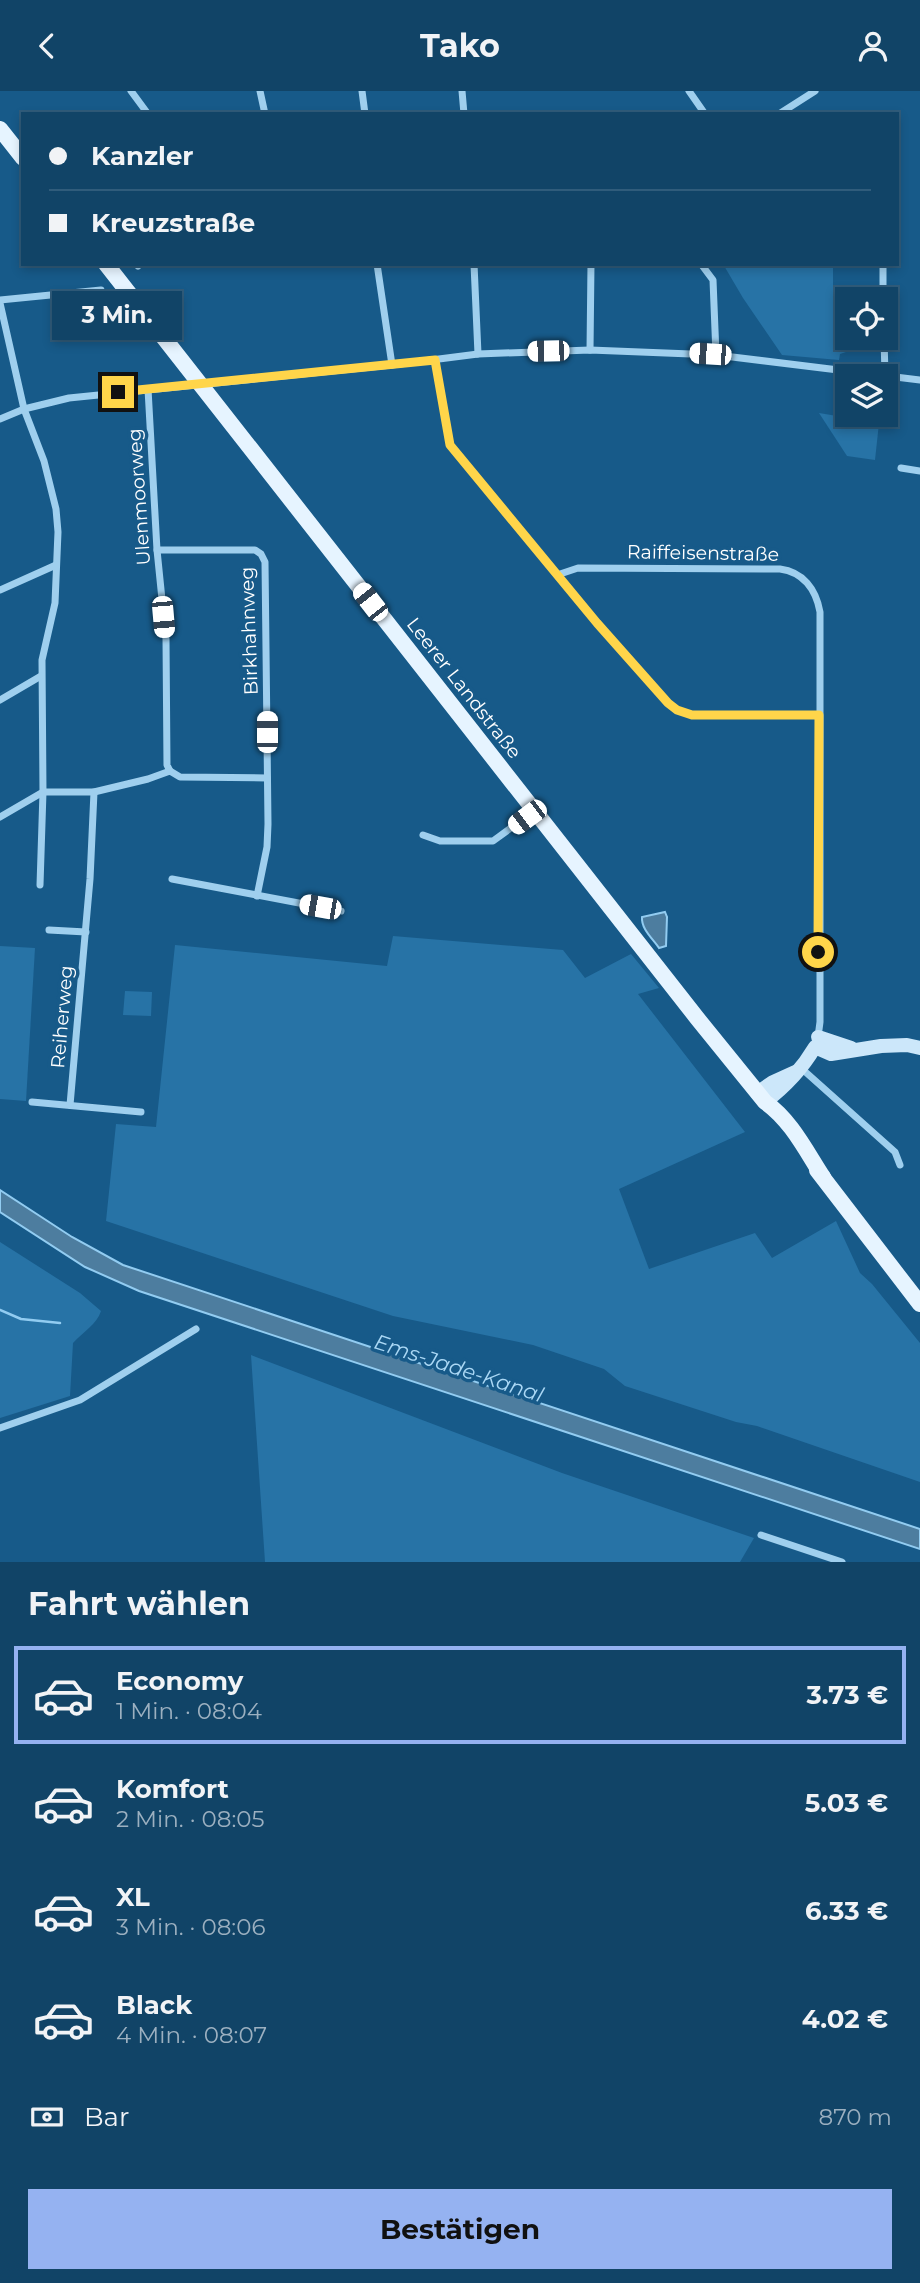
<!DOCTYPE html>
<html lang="de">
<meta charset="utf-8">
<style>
:root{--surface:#114467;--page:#1a4b6d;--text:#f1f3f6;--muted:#9cb0c0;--line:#305c7b;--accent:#95b2f1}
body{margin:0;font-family:Montserrat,sans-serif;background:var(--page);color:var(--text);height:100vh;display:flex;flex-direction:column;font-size:26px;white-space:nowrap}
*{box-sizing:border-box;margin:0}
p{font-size:23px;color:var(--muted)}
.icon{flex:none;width:38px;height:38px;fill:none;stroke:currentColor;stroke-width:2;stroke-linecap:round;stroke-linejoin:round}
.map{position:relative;height:1471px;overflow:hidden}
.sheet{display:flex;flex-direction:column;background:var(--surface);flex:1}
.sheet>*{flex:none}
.banner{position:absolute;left:21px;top:21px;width:878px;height:154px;border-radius:0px;box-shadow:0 4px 10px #0003,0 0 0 2px var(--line);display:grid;align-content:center;height:154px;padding:0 28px;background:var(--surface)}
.buttons{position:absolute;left:835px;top:196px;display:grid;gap:14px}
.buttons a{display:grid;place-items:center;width:63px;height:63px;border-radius:0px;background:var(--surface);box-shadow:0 4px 10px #0003,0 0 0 2px var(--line);font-size:35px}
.end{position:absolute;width:32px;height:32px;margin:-16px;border:9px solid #ffd54a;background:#111;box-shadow:0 0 0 4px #111}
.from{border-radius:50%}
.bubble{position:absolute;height:49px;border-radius:0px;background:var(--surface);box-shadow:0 4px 10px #0003,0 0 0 2px var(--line);font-size:23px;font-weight:700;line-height:49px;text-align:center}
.car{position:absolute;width:21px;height:42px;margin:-21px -10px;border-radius:9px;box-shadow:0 0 5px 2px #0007;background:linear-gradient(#fff 24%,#345 0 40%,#fff 0 76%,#345 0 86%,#fff 0)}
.banner b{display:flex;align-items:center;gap:24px;height:66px;font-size:26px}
.banner b+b{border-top:2px solid var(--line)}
.banner i{width:18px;height:18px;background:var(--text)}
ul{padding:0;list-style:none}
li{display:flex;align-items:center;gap:21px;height:98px;margin:0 14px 10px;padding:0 14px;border:4px solid transparent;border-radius:0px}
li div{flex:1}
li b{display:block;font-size:26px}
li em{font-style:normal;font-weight:700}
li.selected{border-color:var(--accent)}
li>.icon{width:63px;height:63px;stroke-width:1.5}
h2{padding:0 28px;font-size:32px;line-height:84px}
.pay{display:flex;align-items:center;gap:18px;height:77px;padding:0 28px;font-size:26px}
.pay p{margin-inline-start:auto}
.cta{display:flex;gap:14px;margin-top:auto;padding:14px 28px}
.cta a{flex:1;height:80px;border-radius:0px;background:var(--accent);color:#111;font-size:28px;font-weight:700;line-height:80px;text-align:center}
header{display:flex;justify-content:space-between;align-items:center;height:91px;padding:0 28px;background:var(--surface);font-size:32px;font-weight:700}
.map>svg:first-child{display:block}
.green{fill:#2773a6}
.water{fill:#4d7d9f;stroke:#92ccf1;stroke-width:2}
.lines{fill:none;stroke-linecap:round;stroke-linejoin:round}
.stream{stroke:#92ccf1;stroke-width:2.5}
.street{stroke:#9fcfee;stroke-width:7}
.secondary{stroke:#cce7fa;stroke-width:14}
.primary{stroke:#e6f4ff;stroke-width:16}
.route{stroke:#ffd54a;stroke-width:9}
.labels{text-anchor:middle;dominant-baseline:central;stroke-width:7;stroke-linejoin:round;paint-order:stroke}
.street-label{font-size:19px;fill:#fff;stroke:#175a89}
.water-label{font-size:21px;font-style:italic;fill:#abd8f5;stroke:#175a89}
</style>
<header><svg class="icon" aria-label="back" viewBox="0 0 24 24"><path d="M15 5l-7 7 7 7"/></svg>Tako<svg class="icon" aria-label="person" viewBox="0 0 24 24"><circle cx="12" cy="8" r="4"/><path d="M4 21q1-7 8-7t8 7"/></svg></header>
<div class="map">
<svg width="920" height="1471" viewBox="0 0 920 1471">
<rect width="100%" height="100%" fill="#175a89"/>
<g class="green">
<path d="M723 173 767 174V177H775V174L833 173V225L839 226V235L841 236V240H835L834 252 847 253 846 261 840 263 839 269 782 264 743 207Z"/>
<path d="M819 322 879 332 875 369 847 365Z"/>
<path d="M393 845 563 859 585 887 631 863 659 897 638 903 745 1041 619 1098 649 1178 755 1142 772 1167 836 1130 860 1182 872 1193 920 1252V1391L757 1335 736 1331 625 1295 604 1278 533 1254 393 1225 106 1130 116 1033 156 1036 175 854 387 875Z"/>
<path d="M0 855 35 857 26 1010 0 1008Z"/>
<path d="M125 900 152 901 151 925 123 924Z"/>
<path d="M0 1151 80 1202 101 1220C97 1233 83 1241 73 1252L70 1305 0 1327Z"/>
<path d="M251 1264 562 1382 754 1447 740 1471H265Z"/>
</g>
<g class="water">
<path d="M665 821 667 826 666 855 659 857C653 848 641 838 642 826Z"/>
<path d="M0 1099 72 1146 123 1174 920 1438V1458L139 1200 85 1176 0 1121Z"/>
</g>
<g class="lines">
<path class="stream" d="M0 1219 21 1228 60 1232"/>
<g class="street">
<path d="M131 0 148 23"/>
<path d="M260 0 265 23"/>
<path d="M362 0 365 23"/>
<path d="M462 0 464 23"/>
<path d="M689 0 705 23"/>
<path d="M779 23 815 0"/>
<path d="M377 173 392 274"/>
<path d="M474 173 478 263"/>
<path d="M701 173 713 189 716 264"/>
<path d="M883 173V208"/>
<path d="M138 175 140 173"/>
<path d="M0 209 101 199"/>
<path d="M0 212 24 318 44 370 56 418 58 441 55 512 42 569 43 701 40 794"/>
<path d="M884 247 885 284"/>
<path d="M590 259 591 173"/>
<path d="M435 269 450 354 597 532 668 612 677 619 692 624H819"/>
<path d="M148 298 157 459 166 548 167 674 170 680"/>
<path d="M0 328 24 318 69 307 392 274 478 263 590 259 716 264 920 289"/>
<path d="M901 377 920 380"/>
<path d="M157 459H255L261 463 265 471 268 733 267 756 257 805"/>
<path d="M557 484 578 477 780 478C803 481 816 498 820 521V931L818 946"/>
<path d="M0 499 56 474"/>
<path d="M0 609 41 585"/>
<path d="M0 726 43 701H94L148 688 170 680 180 686 267 687"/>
<path d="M423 744 440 750H493L534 720"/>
<path d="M172 788 341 820"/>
<path d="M49 839 86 841"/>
<path d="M801 977 895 1061 900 1074"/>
<path d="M32 1011 141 1021"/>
<path d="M70 1014 90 788 94 701"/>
<path d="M0 1337 80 1309 196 1238"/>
<path d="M761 1444 842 1471"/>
</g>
<g class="secondary">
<path d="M818 946 851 957"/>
<path d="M757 1002 773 991 795 981"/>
<path d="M765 1011C785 996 802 978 815 956L831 963 881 955 907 954 920 957"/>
</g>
<g class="primary">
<path d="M0 38 23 67"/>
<path d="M106 173 697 927 765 1011C791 1029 806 1060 823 1086"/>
<path d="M817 1079 920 1213"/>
</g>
</g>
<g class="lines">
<path class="route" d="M118 301 435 269 450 354 597 532 668 612 677 619 692 624H819L818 861"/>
</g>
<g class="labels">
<g class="street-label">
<text transform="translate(139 406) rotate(-94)">Ulenmoorweg</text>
<text transform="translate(703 462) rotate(1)">Raiffeisenstraße</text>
<text transform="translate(249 540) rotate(-92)">Birkhahnweg</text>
<text transform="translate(464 597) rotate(52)">Leerer Landstraße</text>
<text transform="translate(62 926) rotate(-85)">Reiherweg</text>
</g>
<g class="water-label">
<text transform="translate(459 1277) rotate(18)">Ems-Jade-Kanal</text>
</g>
</g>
</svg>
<div class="buttons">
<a><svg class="icon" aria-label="locate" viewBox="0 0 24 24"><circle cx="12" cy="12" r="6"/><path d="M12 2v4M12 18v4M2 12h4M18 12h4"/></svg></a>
<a><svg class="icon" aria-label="layers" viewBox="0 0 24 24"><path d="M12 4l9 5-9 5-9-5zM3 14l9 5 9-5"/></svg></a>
</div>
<i class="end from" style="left:818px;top:861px"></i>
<i class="end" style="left:118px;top:301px"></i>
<div class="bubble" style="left:52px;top:200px;width:130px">3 Min.</div>
<i class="car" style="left:548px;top:260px;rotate:269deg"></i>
<i class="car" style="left:710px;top:263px;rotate:274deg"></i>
<i class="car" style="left:370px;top:511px;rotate:322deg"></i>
<i class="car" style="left:163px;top:526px;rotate:175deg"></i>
<i class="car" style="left:267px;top:641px;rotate:0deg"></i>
<i class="car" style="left:527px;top:726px;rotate:233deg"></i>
<i class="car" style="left:320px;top:816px;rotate:280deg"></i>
<div class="banner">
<b><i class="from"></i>Kanzler</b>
<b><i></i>Kreuzstraße</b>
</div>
</div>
<section class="sheet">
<h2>Fahrt wählen</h2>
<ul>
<li class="selected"><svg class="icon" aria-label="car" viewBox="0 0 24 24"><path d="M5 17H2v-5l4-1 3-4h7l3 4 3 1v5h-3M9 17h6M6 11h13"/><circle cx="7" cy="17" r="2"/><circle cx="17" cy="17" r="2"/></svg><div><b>Economy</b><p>1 Min. · 08:04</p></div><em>3.73 €</em></li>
<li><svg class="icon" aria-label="car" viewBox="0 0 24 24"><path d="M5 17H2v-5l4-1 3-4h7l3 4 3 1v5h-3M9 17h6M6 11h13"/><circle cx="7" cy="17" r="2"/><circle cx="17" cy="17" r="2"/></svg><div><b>Komfort</b><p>2 Min. · 08:05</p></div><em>5.03 €</em></li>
<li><svg class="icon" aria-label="car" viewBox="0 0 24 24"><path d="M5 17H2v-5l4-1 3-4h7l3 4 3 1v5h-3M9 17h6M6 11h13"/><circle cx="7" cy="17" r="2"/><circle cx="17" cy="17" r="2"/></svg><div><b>XL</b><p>3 Min. · 08:06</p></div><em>6.33 €</em></li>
<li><svg class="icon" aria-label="car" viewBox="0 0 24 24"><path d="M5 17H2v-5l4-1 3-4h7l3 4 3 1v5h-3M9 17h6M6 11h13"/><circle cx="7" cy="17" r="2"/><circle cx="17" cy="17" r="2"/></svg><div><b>Black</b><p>4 Min. · 08:07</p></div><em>4.02 €</em></li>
</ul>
<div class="pay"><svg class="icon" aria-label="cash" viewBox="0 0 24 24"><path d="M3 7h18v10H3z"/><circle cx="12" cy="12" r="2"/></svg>Bar<p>870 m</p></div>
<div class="cta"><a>Bestätigen</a></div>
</section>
